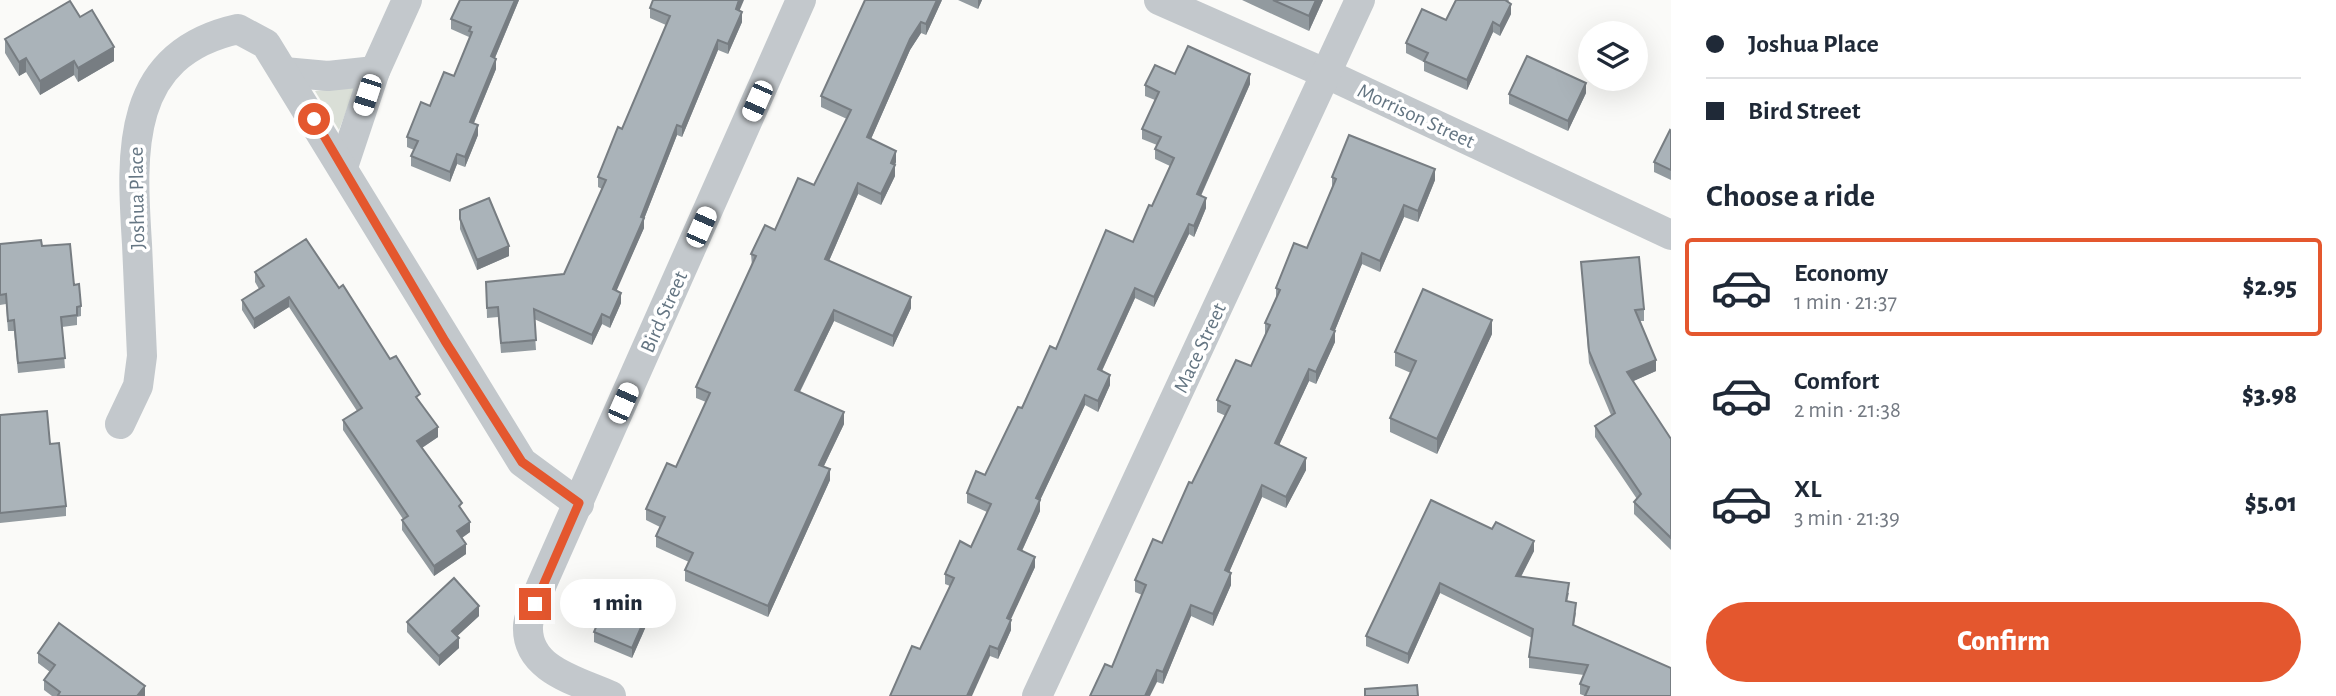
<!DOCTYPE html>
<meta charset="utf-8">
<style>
:root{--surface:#fff;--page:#f6f6f7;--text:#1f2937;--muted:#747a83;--line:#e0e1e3;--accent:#e4572e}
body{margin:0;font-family:"Alegreya Sans",sans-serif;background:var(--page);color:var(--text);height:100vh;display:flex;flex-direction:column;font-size:26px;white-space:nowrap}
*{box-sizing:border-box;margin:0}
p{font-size:23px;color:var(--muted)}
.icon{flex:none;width:38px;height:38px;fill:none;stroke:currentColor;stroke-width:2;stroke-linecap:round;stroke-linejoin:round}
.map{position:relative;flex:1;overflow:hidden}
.panel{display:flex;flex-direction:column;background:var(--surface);width:665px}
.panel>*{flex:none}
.banner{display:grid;align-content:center;height:154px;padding:0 35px;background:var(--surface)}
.controls{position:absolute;left:1578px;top:21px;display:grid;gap:14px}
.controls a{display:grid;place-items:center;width:70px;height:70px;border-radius:50%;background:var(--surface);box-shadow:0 7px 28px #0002;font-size:35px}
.end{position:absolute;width:32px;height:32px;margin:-16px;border:9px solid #e4572e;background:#fff;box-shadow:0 0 0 4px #fff}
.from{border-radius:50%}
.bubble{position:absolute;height:49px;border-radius:24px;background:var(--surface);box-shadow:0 7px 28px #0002;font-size:23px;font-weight:800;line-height:49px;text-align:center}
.car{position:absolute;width:21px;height:42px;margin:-21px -10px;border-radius:9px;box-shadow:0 0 5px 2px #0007;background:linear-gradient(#fff 24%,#345 0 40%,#fff 0 76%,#345 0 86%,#fff 0)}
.banner b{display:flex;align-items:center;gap:24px;height:66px;font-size:26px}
.banner b+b{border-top:2px solid var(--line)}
.banner i{width:18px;height:18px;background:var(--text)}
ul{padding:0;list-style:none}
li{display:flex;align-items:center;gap:21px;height:98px;margin:0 14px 10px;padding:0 21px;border:4px solid transparent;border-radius:7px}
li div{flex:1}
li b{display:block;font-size:26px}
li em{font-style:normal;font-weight:800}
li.selected{border-color:var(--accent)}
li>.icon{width:63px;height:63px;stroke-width:1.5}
h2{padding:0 35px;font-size:32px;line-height:84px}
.cta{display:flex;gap:14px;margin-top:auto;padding:14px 35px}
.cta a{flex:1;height:80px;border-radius:42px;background:var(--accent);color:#fff;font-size:28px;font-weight:800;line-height:80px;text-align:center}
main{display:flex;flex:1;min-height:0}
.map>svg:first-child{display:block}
.green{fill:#dadfd7}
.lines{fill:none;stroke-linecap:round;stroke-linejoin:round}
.minor{stroke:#c3c8cc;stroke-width:30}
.wall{fill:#929a9f}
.shaded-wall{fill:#777d82}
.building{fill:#aab3b9;stroke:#777d82;stroke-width:2}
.route{stroke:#e4572e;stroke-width:9}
.labels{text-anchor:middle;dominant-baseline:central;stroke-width:7;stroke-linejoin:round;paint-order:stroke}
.street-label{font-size:21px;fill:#657683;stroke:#fff}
</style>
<main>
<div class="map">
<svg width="1671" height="696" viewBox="0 0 1671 696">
<rect width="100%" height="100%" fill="#fafaf8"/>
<path class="green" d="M356 86 339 130 315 91Z"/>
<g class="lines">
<g class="minor">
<path d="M1159 0 1327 74 1671 235"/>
<path d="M284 72 328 76 375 71"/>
<path d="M343 167 375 71 407 0"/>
<path d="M120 424 138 386 142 356C140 319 139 281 137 244 131 152 125 54 238 29L266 44 522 462 579 504"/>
<path d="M611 696C578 681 526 670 528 626 529 613 537 597 542 584L801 0"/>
<path d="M1037 696 1360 0"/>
</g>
</g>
<g class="wall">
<path d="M460 0H519L495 58 496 69 474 123 478 135 465 167 457 164 450 182 411 166V156L414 150 407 147V137L454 76 469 40V37L451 29V19Z"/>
<path d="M942 0 926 35 921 33 910 50 871 139 896 162 895 165V176L881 205 858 194 829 261 911 308 893 347 834 321 800 392 844 424 824 466 830 480 768 617 685 581V570L689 562 656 547V536L660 527 646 520V509L676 467 706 402 696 398V387L752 266 751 254 775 230 814 185 847 119 821 107V96Z"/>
<path d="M958 0H982L978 9Z"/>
<path d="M1242 0H1323L1309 31Z"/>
<path d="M1456 0H1509L1508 2 1511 14 1500 36 1493 32 1467 90 1424 71V62L1406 53V43L1446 20Z"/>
<path d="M650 8 739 11 742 22 728 54 718 50 682 137 677 135 644 219V228L616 290 621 303 610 328 602 324 592 345 534 319 536 350 501 353 498 317 487 318 486 282 564 274 602 189 598 187V177L622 129 666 25 650 18Z"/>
<path d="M80 17 114 61 78 82 74 75 40 95 26 72 19 76 5 53V39Z"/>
<path d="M1175 74 1250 84 1201 196 1206 208 1194 237 1189 234 1154 307 1135 298 1102 371 1110 385 1098 412 1085 405 1040 500V511L1022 551 1035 567 1010 620 1011 630 998 659 990 656 920 649 950 586 945 584V574L971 547 987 512 967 503V493L985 475 1056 349 1133 242 1152 206 1170 166 1155 159V149L1157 145 1142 139V129L1155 100 1145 96V85Z"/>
<path d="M1586 93 1568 131 1509 104V94Z"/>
<path d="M1671 131V180L1654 172V162Z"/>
<path d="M1332 177 1435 180 1418 222 1404 217 1380 272 1362 264 1335 330V342L1316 384 1309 381 1279 445 1306 470 1286 508 1262 497 1229 572 1231 585 1213 626 1191 616 1163 684 1157 682 1142 595 1135 592V580L1162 543 1226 416 1217 412V400L1251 366 1266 335 1265 334V323L1276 299V288L1307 248 1332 188Z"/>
<path d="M460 210 509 256 477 270 460 229Z"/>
<path d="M0 244 42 246 74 285 81 306V316L77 317V325L62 327 65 368 18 373 14 331H8L6 304 0 305Z"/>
<path d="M1581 262 1644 309V321H1640L1656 371 1633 381 1671 439V550L1634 514V502L1637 499 1595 437V426L1611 415 1589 363Z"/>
<path d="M255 272 339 288 420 402 438 437 422 448 462 510 470 532 462 538 466 554 434 576 402 530V520L403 519 343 430V420L357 411 289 307 254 329 242 310V300L259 289 255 282Z"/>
<path d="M1492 334 1437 454 1390 432V418L1411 373 1395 366V352Z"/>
<path d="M0 415 50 444 66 506V516L0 523Z"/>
<path d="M1431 500 1534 551 1521 577 1569 593 1567 602 1576 613 1574 625 1671 668 1585 696 1580 694V684L1584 675 1529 668V657L1532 638 1440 593 1408 664 1366 646V636Z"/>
<path d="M479 616 457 636 459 648 439 666 407 632V622Z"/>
<path d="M650 617 632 658 594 642V632Z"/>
<path d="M38 653 145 696H52L44 690V680L50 672 38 663Z"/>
</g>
<g class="shaded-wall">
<path d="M515 0H519L491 67V56Z"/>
<path d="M739 0H744L736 19V9Z"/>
<path d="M937 0H942L926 35V24Z"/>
<path d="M978 0H982L978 9Z"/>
<path d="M1316 0H1323L1309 31V16Z"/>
<path d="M1511 4V14L1500 36V26Z"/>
<path d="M742 12V22L728 54V44Z"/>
<path d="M921 22V33L910 50 867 148V137L910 39Z"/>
<path d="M1493 22V32L1467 90V80Z"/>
<path d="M718 40V50L682 137V127Z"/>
<path d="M114 47V61L78 82V68Z"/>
<path d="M26 58V72L19 76V62Z"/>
<path d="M496 59V69L470 132V122Z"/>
<path d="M74 61V75L40 95V81Z"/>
<path d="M1250 74V84L1197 204V194Z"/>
<path d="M1586 83V93L1568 131V121Z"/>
<path d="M478 125V135L465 167V157Z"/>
<path d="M677 125V135L644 219V228L613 299V289Z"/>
<path d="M896 151V162L891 174V163Z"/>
<path d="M457 154V164L450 182V172Z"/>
<path d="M895 165V176L881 205V194Z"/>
<path d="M1435 169V180L1418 222V211Z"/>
<path d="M858 183V194L825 270V259Z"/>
<path d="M1206 198V208L1194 237V226Z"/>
<path d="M1404 205V217L1380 272V261Z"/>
<path d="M1189 224V234L1154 307V297Z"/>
<path d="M509 246V256L477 270V260Z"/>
<path d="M1362 253V264L1333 335 1335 331V342L1316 384V372L1331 329Z"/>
<path d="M1135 288V298L1098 379V369Z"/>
<path d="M621 293V303L610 328V318Z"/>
<path d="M289 297V307L254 329V319Z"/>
<path d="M911 297V308L893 347V336Z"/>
<path d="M834 310V321L795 401V390Z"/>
<path d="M602 314V324L592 345V335Z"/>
<path d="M1492 320V334L1437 454V439Z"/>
<path d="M1656 360V371L1627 384V372Z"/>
<path d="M1309 369V381L1275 454V443Z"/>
<path d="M1110 375V385L1098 412V401Z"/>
<path d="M1085 395V405L1036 509V498Z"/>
<path d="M844 412V424L819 476V465Z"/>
<path d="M438 427V437L417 451V441Z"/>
<path d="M1306 458V470L1286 508V497Z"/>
<path d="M830 469V480L768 617V606Z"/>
<path d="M1262 485V497L1225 582V570Z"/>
<path d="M1040 500V511L1018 559V549Z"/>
<path d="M470 522V532L457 541V531Z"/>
<path d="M1534 541V551L1516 586V576Z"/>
<path d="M466 544V554L434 576V566Z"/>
<path d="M1035 557V567L1007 628V618Z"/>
<path d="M1231 573V585L1213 626V614Z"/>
<path d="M1440 583V593L1408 664V654Z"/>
<path d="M1191 605V616L1163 684V672Z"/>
<path d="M479 606V616L452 641V631Z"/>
<path d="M650 607V617L632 658V648Z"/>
<path d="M1011 620V630L998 659V649Z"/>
<path d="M459 638V648L439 666V656Z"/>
<path d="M990 646V656L972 696H967Z"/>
<path d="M1157 670V682L1150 696H1145Z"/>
<path d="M145 686V696H137Z"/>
</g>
<g class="building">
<path d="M460 0H515L491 56 496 59 470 122 478 125 465 157 457 154 450 172 411 156 418 141 407 137 421 102 430 106 444 72 454 76 472 32 469 31 471 27 451 19Z"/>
<path d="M653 0H739L736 9 742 12 728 44 718 40 682 127 677 125 641 217 644 218 613 289 621 293 610 318 602 314 592 335 534 309 536 340 501 343 498 307 487 308 486 282 564 274 606 180 598 177 618 127 622 129 670 16 650 8Z"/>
<path d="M865 0H937L926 24 921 22 910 39 867 137 896 151 891 163 895 165 881 194 858 183 825 259 911 297 893 336 834 310 795 390 844 412 819 465 830 469 768 606 685 570 693 553 656 536 665 517 646 509 667 463 676 467 710 393 696 387 756 256 751 254 765 225 775 230 798 178 814 185 851 110 821 96Z"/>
<path d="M1273 0H1316L1309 16Z"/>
<path d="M1456 0H1505L1511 4 1500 26 1493 22 1467 80 1424 61 1428 53 1406 43 1422 9 1446 20Z"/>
<path d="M70 1 80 17 92 10 114 47 78 68 74 61 40 81 26 58 19 62 5 39Z"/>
<path d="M1188 46 1250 74 1197 194 1206 198 1194 226 1189 224 1154 297 1135 288 1098 369 1110 375 1098 401 1085 395 1036 498 1040 500 1018 549 1035 557 1007 618 1011 620 998 649 990 646 967 696H890L912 646 920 649 954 578 945 574 960 541 971 547 991 504 967 493 976 471 985 475 1018 407 1022 408 1050 346 1056 349 1106 230 1133 242 1149 205 1152 206 1174 158 1155 149 1161 137 1142 129 1159 92 1145 85 1155 65 1175 74Z"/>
<path d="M1527 56 1586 83 1568 121 1509 94Z"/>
<path d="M1670 130 1671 131V170L1654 162Z"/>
<path d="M1349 135 1435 169 1418 211 1404 205 1380 261 1362 253 1331 329 1335 331 1316 372 1309 369 1275 443 1306 458 1286 497 1262 485 1225 570 1231 573 1213 614 1191 605 1163 672 1157 670 1145 696H1090L1105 664 1112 667 1146 585 1135 580 1153 539 1162 543 1189 482 1192 483 1230 406 1217 400 1236 360 1251 366 1270 325 1265 323 1280 290 1276 288 1294 243 1307 248 1336 179 1332 177Z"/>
<path d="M489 198 509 246 477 260 460 219V210Z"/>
<path d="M306 239 339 288 343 285 390 359 396 356 420 394 416 397 438 427 417 441 462 503 459 506 470 522 457 531 466 544 434 566 402 520 408 516 343 420 362 408 289 297 254 319 242 300 264 286 255 272Z"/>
<path d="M41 240 42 246 70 244 74 285 79 284 81 306 77 307V315L61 317 65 358 18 363 14 320 8 321 6 294 0 295V244Z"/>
<path d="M1639 257 1644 309 1635 310 1656 360 1627 372 1671 439V538L1634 502 1641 494 1595 426 1615 413 1589 351 1581 262Z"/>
<path d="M1423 289 1492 320 1437 439 1390 418 1416 361 1395 352Z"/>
<path d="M47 411 50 444 59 443 66 506 0 513V415Z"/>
<path d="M1431 500 1492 529 1496 522 1534 541 1516 576 1569 583 1566 601 1576 603 1573 625 1671 668V696H1585L1589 687 1580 684 1588 665 1529 657 1533 629 1440 583 1408 654 1366 636Z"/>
<path d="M454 578 479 606 452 631 459 638 439 656 407 622Z"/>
<path d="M611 591 650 607 632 648 594 632Z"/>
<path d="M59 623 145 686 137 696H60L58 695 60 692 44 680 55 665 38 653Z"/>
<path d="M1417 685 1418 696H1365V689Z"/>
</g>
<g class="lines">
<path class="route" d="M314 119 445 341 522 462 579 503 535 604"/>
</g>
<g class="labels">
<g class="street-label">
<text transform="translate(1416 116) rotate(25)">Morrison Street</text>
<text transform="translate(137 198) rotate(-91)">Joshua Place</text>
<text transform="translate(664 312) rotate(-66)">Bird Street</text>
<text transform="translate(1200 348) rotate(-65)">Mace Street</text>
</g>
</g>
</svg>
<div class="controls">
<a><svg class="icon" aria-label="layers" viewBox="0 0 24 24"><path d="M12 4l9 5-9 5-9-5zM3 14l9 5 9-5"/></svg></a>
</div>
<i class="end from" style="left:314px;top:119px"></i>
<i class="end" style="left:535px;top:604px"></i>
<div class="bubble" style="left:560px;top:579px;width:116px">1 min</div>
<i class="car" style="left:367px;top:95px;rotate:198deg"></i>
<i class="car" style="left:757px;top:101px;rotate:204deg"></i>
<i class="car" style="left:701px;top:227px;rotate:24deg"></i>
<i class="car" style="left:623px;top:403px;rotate:24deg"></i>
</div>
<section class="panel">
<div class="banner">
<b><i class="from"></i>Joshua Place</b>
<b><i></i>Bird Street</b>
</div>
<h2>Choose a ride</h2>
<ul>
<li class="selected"><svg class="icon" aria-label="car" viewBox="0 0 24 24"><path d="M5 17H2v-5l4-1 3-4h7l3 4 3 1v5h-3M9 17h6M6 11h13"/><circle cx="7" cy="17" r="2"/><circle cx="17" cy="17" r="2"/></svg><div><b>Economy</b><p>1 min · 21:37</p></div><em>$2.95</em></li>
<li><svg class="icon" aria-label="car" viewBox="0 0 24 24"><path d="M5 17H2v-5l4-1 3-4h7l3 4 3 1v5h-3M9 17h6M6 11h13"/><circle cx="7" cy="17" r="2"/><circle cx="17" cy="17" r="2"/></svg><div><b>Comfort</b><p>2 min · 21:38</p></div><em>$3.98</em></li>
<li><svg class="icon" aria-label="car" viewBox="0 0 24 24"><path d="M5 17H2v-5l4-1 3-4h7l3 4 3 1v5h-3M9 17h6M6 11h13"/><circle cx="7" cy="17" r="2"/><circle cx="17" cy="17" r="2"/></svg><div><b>XL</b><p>3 min · 21:39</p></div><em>$5.01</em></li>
</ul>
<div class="cta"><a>Confirm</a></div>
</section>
</main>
